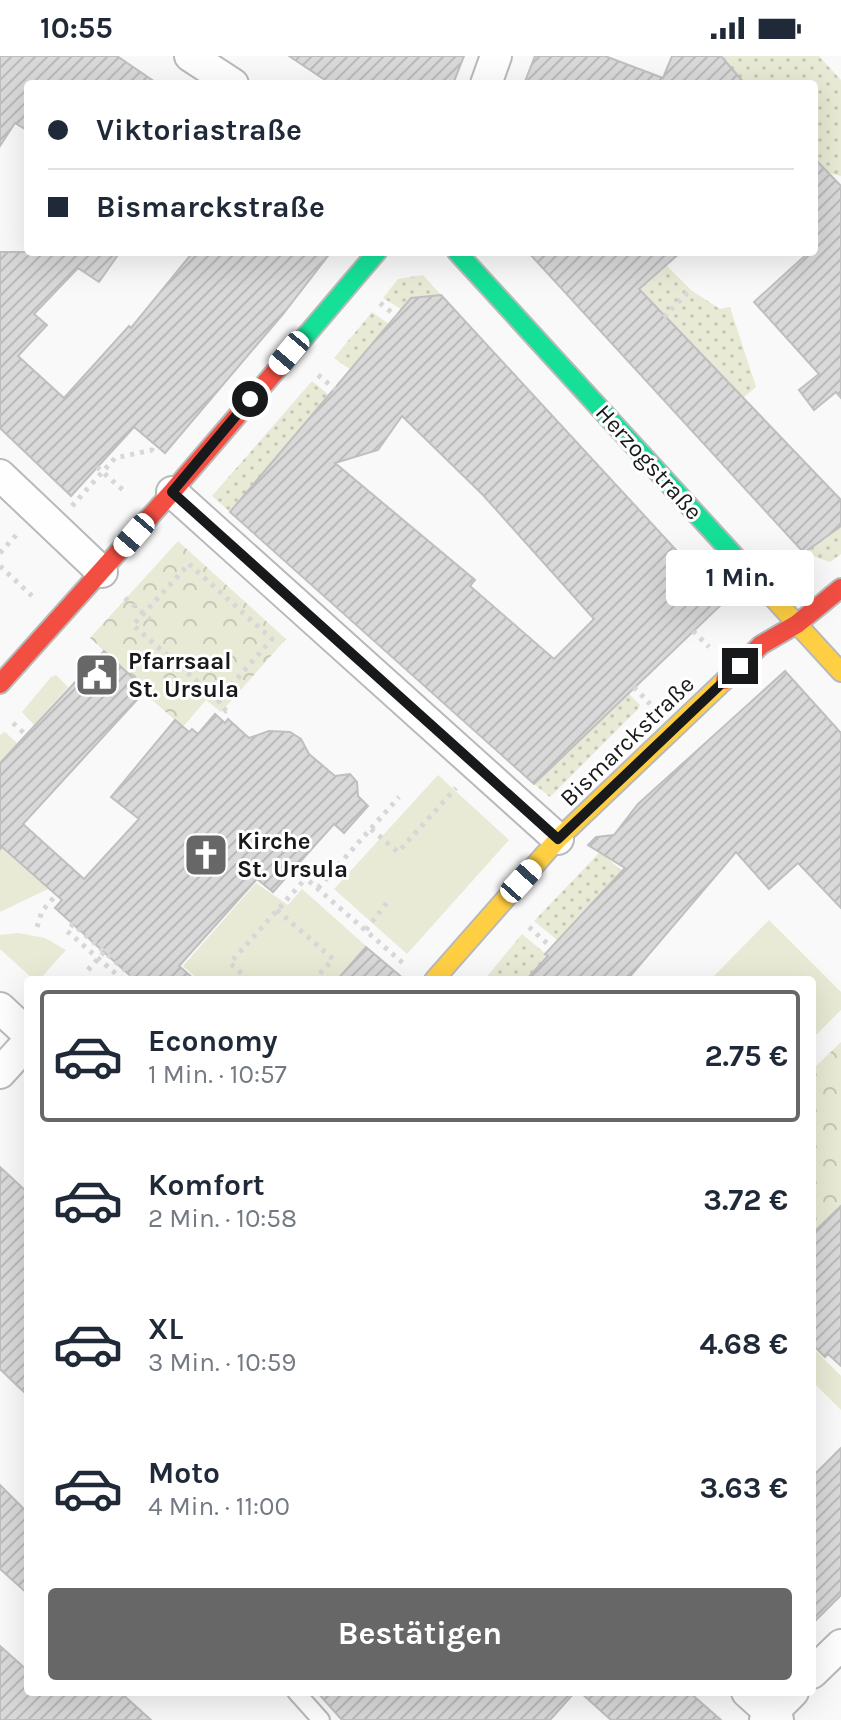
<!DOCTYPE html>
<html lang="de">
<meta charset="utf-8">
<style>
:root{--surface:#fff;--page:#f2f2f3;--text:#1f2937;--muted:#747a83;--line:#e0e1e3;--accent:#676768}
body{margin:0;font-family:Karla,sans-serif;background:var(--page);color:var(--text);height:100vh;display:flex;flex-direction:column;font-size:30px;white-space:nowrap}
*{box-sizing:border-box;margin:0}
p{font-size:26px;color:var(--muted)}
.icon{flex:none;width:44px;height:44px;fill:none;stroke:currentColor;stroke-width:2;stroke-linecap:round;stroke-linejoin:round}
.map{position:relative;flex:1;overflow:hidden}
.sheet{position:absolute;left:24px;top:920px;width:792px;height:720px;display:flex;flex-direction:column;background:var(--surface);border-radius:8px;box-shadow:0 8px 32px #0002}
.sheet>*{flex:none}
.top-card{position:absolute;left:24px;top:24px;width:794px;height:176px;border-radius:8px;box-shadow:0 8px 32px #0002;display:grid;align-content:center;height:176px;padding:0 24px;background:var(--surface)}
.end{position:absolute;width:36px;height:36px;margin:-18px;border:10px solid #18191a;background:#fff;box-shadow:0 0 0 4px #fff}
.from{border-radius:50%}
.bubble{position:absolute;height:56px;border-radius:8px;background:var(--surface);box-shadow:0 8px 32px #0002;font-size:26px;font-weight:700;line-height:56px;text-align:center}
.car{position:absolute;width:24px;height:48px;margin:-24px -12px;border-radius:10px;box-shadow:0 0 6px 2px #0007;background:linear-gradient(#fff 24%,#345 0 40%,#fff 0 76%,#345 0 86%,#fff 0)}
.top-card b{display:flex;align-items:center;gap:28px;height:76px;font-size:30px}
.top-card b+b{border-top:2px solid var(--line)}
.top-card i{width:20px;height:20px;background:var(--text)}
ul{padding:14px 0 0;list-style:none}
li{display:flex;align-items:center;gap:24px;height:132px;margin:0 16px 12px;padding:0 8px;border:4px solid transparent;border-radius:8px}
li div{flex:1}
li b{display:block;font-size:30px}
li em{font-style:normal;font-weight:700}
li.current{border-color:var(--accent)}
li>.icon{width:72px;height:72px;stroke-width:1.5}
.primary-button{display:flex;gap:16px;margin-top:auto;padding:16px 24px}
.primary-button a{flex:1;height:92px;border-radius:8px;background:var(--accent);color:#fff;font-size:32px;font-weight:700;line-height:92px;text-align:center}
.status{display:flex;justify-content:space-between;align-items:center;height:56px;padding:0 40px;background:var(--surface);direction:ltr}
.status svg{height:22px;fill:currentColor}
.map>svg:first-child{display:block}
.grass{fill:#e8ead5}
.park{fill:url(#park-crowns)}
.garden{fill:url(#garden-dots)}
.building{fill:url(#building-hatch);stroke:#c0bfc0;stroke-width:2;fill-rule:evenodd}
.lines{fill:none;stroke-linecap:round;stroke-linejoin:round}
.lane-casing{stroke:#b8b9b9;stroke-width:20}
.street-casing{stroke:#b8b9b9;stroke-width:34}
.fast-casing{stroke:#b8b9b9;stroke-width:22}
.slow-casing{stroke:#b8b9b9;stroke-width:22}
.jam-casing{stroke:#b8b9b9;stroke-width:22}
.path{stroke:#d7d7d8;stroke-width:5;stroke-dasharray:4 6;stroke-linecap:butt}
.lane{stroke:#fefefe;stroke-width:16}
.street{stroke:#fefefe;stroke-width:30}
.fast{stroke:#16e098;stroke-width:18}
.slow{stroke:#ffcf43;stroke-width:18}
.jam{stroke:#f24e42;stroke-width:18}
.route{stroke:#18191a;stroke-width:10}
.labels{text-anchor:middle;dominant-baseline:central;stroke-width:6;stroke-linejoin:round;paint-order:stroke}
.street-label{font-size:24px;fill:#18191a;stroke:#fff}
.poi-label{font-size:24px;font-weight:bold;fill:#18191a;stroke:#fff;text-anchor:start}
</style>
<div class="status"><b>10:55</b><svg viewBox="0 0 49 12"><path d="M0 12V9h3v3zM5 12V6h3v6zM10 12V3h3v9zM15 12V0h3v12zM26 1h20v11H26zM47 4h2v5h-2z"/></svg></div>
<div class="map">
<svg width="841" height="1664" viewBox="0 0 841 1664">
<defs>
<pattern id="park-crowns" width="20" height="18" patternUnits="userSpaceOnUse" patternTransform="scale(2)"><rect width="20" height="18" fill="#e8ead5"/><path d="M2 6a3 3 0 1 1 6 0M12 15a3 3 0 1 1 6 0" fill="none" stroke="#c6c8b6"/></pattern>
<pattern id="garden-dots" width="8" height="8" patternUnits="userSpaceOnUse" patternTransform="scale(2)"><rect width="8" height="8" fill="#e8ead5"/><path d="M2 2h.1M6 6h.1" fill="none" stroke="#c6c8b6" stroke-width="1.8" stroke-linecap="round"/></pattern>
<pattern id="building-hatch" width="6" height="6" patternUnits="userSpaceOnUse" patternTransform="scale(2)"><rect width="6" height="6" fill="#d9d9d9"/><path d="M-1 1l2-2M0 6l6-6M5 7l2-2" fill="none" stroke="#bababa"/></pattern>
</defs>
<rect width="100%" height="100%" fill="#f9f9fa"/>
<g class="grass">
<path d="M56 619 68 631 34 669 22 656 51 621Z"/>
<path d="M5 676 17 687 0 705V679Z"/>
<path d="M438 719 509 784 407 898 334 833Z"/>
<path d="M1 792 48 833 0 856V793Z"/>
<path d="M256 827 288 849 302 833 366 890 351 907 361 916 337 924H199L183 910Z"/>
<path d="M769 864 841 936V954L812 983V924H710Z"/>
<path d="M18 877 45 882 66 894 39 924H34L0 893V879Z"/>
<path d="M812 1291 841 1320V1354L812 1325Z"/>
</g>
<g class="park">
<path d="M178 485 286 583 221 656 206 644 183 671 143 636 145 633 90 582Z"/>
<path d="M841 986V1150L812 1178V1014Z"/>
</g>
<g class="garden">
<path d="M721 0H819L841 24V120L829 117 814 102V28H746Z"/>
<path d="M666 209 691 234 720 253 730 251 756 331 742 343 620 211Z"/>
<path d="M423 219 441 239 411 242 401 253 383 242 398 223Z"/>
<path d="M372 256 389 268 351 314 334 302Z"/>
<path d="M312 325 329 339 230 456 212 440Z"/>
<path d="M841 470V498L830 506 804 497Z"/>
<path d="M628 637 640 649 637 654 550 741 534 728Z"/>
<path d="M600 796 622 815 557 884 534 865Z"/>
<path d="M522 878 548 900 526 924H484Z"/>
</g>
<g class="building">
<path d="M0 0H117L158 28H28V75L15 67 0 90Z"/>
<path d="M289 0H464L453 28H331Z"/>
<path d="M535 0H605L663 22 672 0H721L745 28H524Z"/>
<path d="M814 102 841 130V342L836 336 814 354 799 334 819 318 754 246 809 196H814Z"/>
<path d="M0 196H120L99 226 78 212 34 258 47 269 18 300 64 342 129 270 131 272 193 196H331L283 258 165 397 134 371 71 440 0 372Z"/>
<path d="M528 196H681L639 233 841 444V470L804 497Z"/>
<path d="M441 239 724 546 534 728 230 456 411 242ZM402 360 483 439 594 563 554 603 470 530 475 524 335 407 378 394Z"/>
<path d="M104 595 146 634 23 768 84 823 139 763 111 741 175 664 189 676 192 673 198 678 215 658 225 667 228 663 249 682 269 675 290 676 301 683 309 698 335 720 350 718 357 726 358 740 368 750 344 777 334 768 273 836 257 823 179 910 195 924H135L55 852 62 844 2 791 0 793V707Z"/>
<path d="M785 615 841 677V852L798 807 769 833 736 796 627 924H526L548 900 545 898 625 812 588 789 596 781 614 779 638 748Z"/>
<path d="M366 891 405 924H337Z"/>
<path d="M0 1111 28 1137V1340L0 1313Z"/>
<path d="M841 1150V1310L828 1298 825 1301 812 1288V1178Z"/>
<path d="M841 1392V1539L812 1568V1421Z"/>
<path d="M0 1429 28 1457V1538L0 1513Z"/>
<path d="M0 1590 28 1615V1636H120L151 1664H0Z"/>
<path d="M317 1636H575L550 1664H342Z"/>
<path d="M580 1636H689L721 1664H611Z"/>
</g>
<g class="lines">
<g class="lane-casing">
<path id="lane" d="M296 1636 321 1664"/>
</g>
<g class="street-casing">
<g id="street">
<path d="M190 0 233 28"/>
<path d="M486 28 496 0"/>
<path d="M0 419 102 516"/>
<path d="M172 436 558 783"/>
<path d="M0 952 28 978"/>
<path d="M0 1017 28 986"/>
<path d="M812 1617 841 1589"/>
<path d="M747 1636 778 1664"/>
<path d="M765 1664 793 1636"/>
</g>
</g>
<g class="fast-casing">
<g id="fast">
<path d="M457 196 742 508"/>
<path d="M298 289 377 196"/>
</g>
</g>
<g class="slow-casing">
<g id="slow">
<path d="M742 508 841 616"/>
<path d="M434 924 558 783 725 624"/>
</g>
</g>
<g class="jam-casing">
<g id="jam">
<path d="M725 624 761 589 797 568 841 532"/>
<path d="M0 628 172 436 298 289"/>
</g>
</g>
<g class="path">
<path d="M380 247 396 260"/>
<path d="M664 261 691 233"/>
<path d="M318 319 335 333"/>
<path d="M97 411 124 435"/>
<path d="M72 450 115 402 152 394 158 399"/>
<path d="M0 497 18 477"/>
<path d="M189 508 272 583 218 644 133 569Z"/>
<path d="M0 510 32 540"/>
<path d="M125 542 150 563"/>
<path d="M693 575 709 591"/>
<path d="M634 631 650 648"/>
<path d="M218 644 226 655 230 653"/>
<path d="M13 667 26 679"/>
<path d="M371 773 398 796 456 732"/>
<path d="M294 812 404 908"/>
<path d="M318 832 399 741"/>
<path d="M277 854 333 903 314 924"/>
<path d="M37 871 42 855 56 839"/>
<path d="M529 871 551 891"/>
<path d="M366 874 388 845"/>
<path d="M88 914 104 896"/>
<path d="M123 924 67 875 73 868 134 922 132 924"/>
<path d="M249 924 230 907 306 822"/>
</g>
<use href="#lane" class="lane"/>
<use href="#street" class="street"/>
<use href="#fast" class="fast"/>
<use href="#slow" class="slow"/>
<use href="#jam" class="jam"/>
</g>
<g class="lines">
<path class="route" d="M250 343 172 436 558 783 740 610"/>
</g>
<defs>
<g id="civic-square" transform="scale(2.3)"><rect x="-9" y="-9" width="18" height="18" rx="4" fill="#676768" stroke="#fff"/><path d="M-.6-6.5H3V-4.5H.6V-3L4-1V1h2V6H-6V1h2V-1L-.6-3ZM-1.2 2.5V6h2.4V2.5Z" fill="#fff"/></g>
<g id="church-square" transform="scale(2.3)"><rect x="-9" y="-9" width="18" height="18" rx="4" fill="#676768" stroke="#fff"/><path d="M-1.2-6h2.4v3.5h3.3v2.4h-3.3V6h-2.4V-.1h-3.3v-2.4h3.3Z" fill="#fff"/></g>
</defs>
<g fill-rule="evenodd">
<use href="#civic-square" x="97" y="619"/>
<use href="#church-square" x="206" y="799"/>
</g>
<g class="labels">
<g class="street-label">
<text transform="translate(649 406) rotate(48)">Herzogstraße</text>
<text transform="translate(627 685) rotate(-44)">Bismarckstraße</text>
</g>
<g class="poi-label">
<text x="128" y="605">Pfarrsaal<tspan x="128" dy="28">St. Ursula</tspan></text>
<text x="237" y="785">Kirche<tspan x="237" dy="28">St. Ursula</tspan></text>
</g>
</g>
</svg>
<i class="end from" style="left:250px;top:343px"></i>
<i class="end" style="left:740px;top:610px"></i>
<div class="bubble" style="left:666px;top:494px;width:148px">1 Min.</div>
<i class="car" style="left:289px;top:297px;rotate:220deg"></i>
<i class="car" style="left:134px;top:479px;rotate:221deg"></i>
<i class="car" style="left:521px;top:825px;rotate:42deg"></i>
<div class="top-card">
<b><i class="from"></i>Viktoriastraße</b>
<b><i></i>Bismarckstraße</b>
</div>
<section class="sheet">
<ul>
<li class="current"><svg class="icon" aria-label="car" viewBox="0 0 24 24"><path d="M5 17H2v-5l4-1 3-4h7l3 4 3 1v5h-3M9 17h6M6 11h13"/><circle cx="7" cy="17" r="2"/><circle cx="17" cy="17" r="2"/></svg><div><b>Economy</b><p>1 Min. · 10:57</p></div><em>2.75 €</em></li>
<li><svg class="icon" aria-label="car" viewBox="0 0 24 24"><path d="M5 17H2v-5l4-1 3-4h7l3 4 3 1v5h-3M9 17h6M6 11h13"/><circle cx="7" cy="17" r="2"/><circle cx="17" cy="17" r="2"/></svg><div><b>Komfort</b><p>2 Min. · 10:58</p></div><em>3.72 €</em></li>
<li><svg class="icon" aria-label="car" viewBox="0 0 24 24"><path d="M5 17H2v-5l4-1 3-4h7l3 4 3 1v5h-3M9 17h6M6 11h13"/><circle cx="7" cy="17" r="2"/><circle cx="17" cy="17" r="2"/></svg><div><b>XL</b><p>3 Min. · 10:59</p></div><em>4.68 €</em></li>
<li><svg class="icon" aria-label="car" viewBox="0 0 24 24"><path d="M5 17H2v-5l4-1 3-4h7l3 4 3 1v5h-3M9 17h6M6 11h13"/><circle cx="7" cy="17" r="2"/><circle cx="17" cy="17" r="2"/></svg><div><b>Moto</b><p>4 Min. · 11:00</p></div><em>3.63 €</em></li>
</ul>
<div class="primary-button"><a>Bestätigen</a></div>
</section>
</div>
